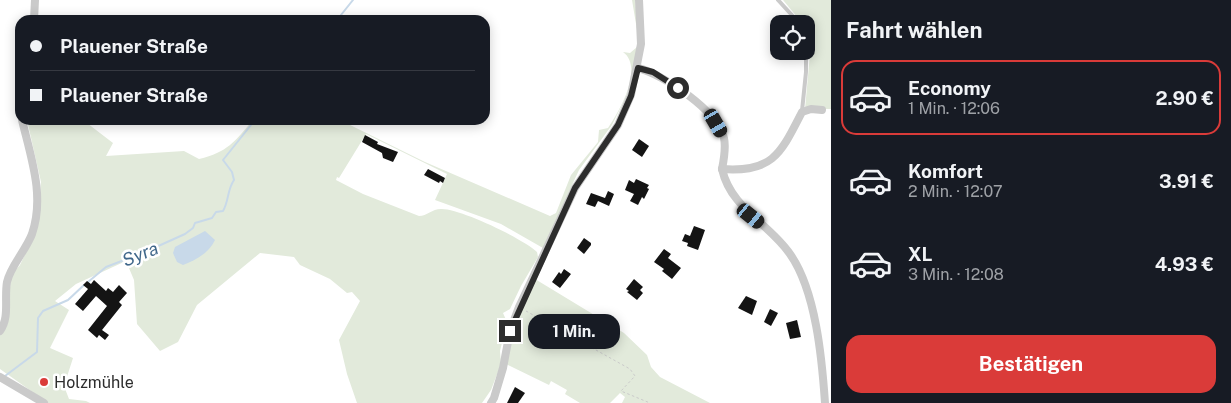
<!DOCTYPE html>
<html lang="de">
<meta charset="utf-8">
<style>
:root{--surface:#171b24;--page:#20242c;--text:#f1f3f6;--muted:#9ea1a6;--line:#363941;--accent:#da3b39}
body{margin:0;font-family:"Public Sans",sans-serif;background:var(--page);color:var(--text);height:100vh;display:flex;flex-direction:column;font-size:19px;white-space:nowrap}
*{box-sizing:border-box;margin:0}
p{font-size:16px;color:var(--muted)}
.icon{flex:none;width:28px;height:28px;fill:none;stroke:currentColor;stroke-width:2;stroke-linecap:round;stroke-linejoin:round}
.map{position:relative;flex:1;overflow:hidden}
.sheet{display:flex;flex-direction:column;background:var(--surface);width:400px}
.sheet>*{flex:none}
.top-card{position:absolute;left:15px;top:15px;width:475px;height:110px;border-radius:15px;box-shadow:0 2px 12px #0003;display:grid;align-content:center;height:110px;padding:0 15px;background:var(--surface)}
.controls{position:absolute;left:770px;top:15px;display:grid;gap:10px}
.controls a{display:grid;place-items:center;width:45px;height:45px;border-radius:10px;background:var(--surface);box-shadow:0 2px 12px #0003;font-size:25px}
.end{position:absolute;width:22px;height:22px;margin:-11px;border:6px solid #2d2d2d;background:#fff;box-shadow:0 0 0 2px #fff}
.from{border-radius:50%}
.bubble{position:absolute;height:35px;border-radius:15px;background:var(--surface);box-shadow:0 2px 12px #0003;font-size:16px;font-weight:700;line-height:35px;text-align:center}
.car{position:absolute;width:15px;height:30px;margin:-15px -8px;border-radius:6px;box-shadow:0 0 4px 1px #0007;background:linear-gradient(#222 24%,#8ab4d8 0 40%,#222 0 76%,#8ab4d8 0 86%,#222 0)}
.top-card b{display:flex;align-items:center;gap:18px;height:48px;font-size:19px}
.top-card b+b{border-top:1px solid var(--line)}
.top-card i{width:12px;height:12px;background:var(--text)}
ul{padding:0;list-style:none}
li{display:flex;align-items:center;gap:15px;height:75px;margin:0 10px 8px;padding:0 5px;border:2px solid transparent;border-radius:15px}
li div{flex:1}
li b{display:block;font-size:19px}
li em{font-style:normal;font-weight:700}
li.selected{border-color:var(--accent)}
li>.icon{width:45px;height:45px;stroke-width:1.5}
h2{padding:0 15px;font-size:22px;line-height:60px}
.action{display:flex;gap:10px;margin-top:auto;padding:10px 15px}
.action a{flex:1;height:58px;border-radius:15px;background:var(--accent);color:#fff;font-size:20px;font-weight:700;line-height:58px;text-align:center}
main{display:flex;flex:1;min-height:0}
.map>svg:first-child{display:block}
.green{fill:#e2eadb}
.water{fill:#c8d9e9}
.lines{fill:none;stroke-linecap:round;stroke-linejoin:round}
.stream{stroke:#c8d9e9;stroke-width:2}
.building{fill:#141414}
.path{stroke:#cacaca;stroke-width:1;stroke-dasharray:2.5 2.5;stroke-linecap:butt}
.lane{stroke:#cacaca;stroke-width:4}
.street{stroke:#cacaca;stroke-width:8}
.route{stroke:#2d2d2d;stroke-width:6}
.poi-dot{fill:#da3b39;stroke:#fff;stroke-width:2}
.labels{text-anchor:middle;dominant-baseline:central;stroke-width:5;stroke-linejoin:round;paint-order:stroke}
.poi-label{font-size:16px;fill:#2d2d2d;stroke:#fff;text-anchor:start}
.water-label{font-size:18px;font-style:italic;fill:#40678a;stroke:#fff}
</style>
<main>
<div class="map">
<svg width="831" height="403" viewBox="0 0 831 403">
<rect width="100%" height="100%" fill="#fff"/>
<g class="green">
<path d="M632 0H635L639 37 632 77 626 97 612 125 579 170 543 248 501 224 435 200 447 174 366 134 339 178 337 177 336 180 363 194 419 216C427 216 432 209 441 209 459 208 524 239 537 252L538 257 521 286 510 309 503 313 507 322 500 351 501 364 491 390 482 403H357L347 374 339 340 360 301 352 292 347 293 330 279 300 265 294 257 260 253 197 305 178 342 160 351 137 324 134 280 126 261 76 284 55 301 69 310 50 348 73 358 64 386 69 399 86 401 90 403H48L0 369V334L7 326 11 275 20 265 37 229 41 182 27 120H83L113 143 106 156 184 151 199 159C228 152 234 142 253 120L342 121 425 162 550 216 556 213 571 175 598 142 599 130 608 128C620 111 644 67 623 52L630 53 637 47 638 36Z"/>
<path d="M783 0H831V109H805L810 54 806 24H803Z"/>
<path d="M535 279 624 333 647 355 651 367 660 377 710 403H622L625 397 620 393 610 403H580L565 394 567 390 551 381 549 385 506 364 512 333Z"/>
</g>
<path class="water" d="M205 231 215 240C209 253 196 260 183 265L177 262 173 253 175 247Z"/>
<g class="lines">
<g class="stream">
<path d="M337 20 353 0"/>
<path d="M88 282 106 267 145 252 185 234 193 228 195 223 212 218 216 212 223 211C229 201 227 190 234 180L232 172 223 160 255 120"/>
<path d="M5 376 37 352 38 318 43 311 68 300 84 285"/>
</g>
</g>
<g class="building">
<path d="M365 135 378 142 377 144 398 152 393 162 383 158 382 153 362 142Z"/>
<path d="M639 139 649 146 642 157 632 150Z"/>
<path d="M428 169 445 178 443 183 440 181 439 183 424 175Z"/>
<path d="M636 179 649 185 647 188 649 189 644 199 642 197 638 205 630 201 634 194 625 190 629 180 634 183Z"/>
<path d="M608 191 614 194 609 206 598 201 595 207 586 204 591 193 605 198Z"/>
<path d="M694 226 705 230 698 250 687 246 688 243 682 241 685 234 690 236Z"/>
<path d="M584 238 591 243V245L584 254 577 248Z"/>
<path d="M664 249 671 254 668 258 681 268 672 279 662 271 664 269 654 262Z"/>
<path d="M564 269 571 274 560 288 552 282 559 272 561 274Z"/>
<path d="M634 279 643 287 640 290 643 293 637 300 627 292 629 291 626 289Z"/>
<path d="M94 280 106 291 108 288 113 292 119 285 127 293 119 302 122 305 102 330 109 335 105 340 99 335 97 338 88 330 107 306 96 296 83 311 75 304 88 289 83 285 87 281 91 284Z"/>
<path d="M746 296 757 301 752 315 738 308Z"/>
<path d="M770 309 778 313 771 326 764 322Z"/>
<path d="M797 320 801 337 790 339 786 323Z"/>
<path d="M515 387 525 393 518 403H507Z"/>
</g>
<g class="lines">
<path class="path" d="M526 311 630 369 635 376 621 391 650 403"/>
<g class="lane">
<path d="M778 0 800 24"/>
<path d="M802 111 806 72V46"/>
</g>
<g class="street">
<path d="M34 20 35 0"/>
<path d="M638 68C663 74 718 111 724 138 726 147 724 159 722 169 773 173 781 153 802 112L811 109 822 110"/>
<path d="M20 89V108"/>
<path d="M722 169C731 209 769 223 790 254 816 291 822 359 825 403"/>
<path d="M0 331C10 317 4 299 7 282 10 267 26 250 32 234 45 196 31 158 22 120"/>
<path d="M0 377 44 403"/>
<path d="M491 403 494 398 503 368 510 331 519 307 575 188 618 125 631 95 641 44 639 0"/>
</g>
</g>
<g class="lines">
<path class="route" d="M510 331 575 188 618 125 631 96 638 68 653 72 678 88"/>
</g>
<circle class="poi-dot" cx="44" cy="382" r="5"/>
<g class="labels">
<g class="poi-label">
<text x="54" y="382">Holzmühle</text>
</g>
<g class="water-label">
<text transform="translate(140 254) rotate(-22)">Syra</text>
</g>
</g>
</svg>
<div class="controls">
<a><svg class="icon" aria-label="locate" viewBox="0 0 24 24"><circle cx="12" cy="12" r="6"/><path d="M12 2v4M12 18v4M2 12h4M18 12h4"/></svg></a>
</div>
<i class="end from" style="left:678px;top:88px"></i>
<i class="end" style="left:510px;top:331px"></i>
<div class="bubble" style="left:528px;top:314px;width:92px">1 Min.</div>
<i class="car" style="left:716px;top:123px;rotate:150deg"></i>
<i class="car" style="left:751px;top:216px;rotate:129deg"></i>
<div class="top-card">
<b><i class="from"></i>Plauener Straße</b>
<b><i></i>Plauener Straße</b>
</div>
</div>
<section class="sheet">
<h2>Fahrt wählen</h2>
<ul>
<li class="selected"><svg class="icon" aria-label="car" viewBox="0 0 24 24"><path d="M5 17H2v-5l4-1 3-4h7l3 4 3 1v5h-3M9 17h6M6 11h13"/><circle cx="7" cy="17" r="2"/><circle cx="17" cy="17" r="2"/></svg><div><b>Economy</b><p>1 Min. · 12:06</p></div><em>2.90 €</em></li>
<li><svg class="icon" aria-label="car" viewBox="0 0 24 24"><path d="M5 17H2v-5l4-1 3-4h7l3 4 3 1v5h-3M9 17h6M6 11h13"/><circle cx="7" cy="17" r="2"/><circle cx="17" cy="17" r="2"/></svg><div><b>Komfort</b><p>2 Min. · 12:07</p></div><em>3.91 €</em></li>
<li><svg class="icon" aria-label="car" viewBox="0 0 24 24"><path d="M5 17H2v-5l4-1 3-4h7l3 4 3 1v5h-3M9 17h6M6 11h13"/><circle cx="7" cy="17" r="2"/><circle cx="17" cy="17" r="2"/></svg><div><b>XL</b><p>3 Min. · 12:08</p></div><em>4.93 €</em></li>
</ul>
<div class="action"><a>Bestätigen</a></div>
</section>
</main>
